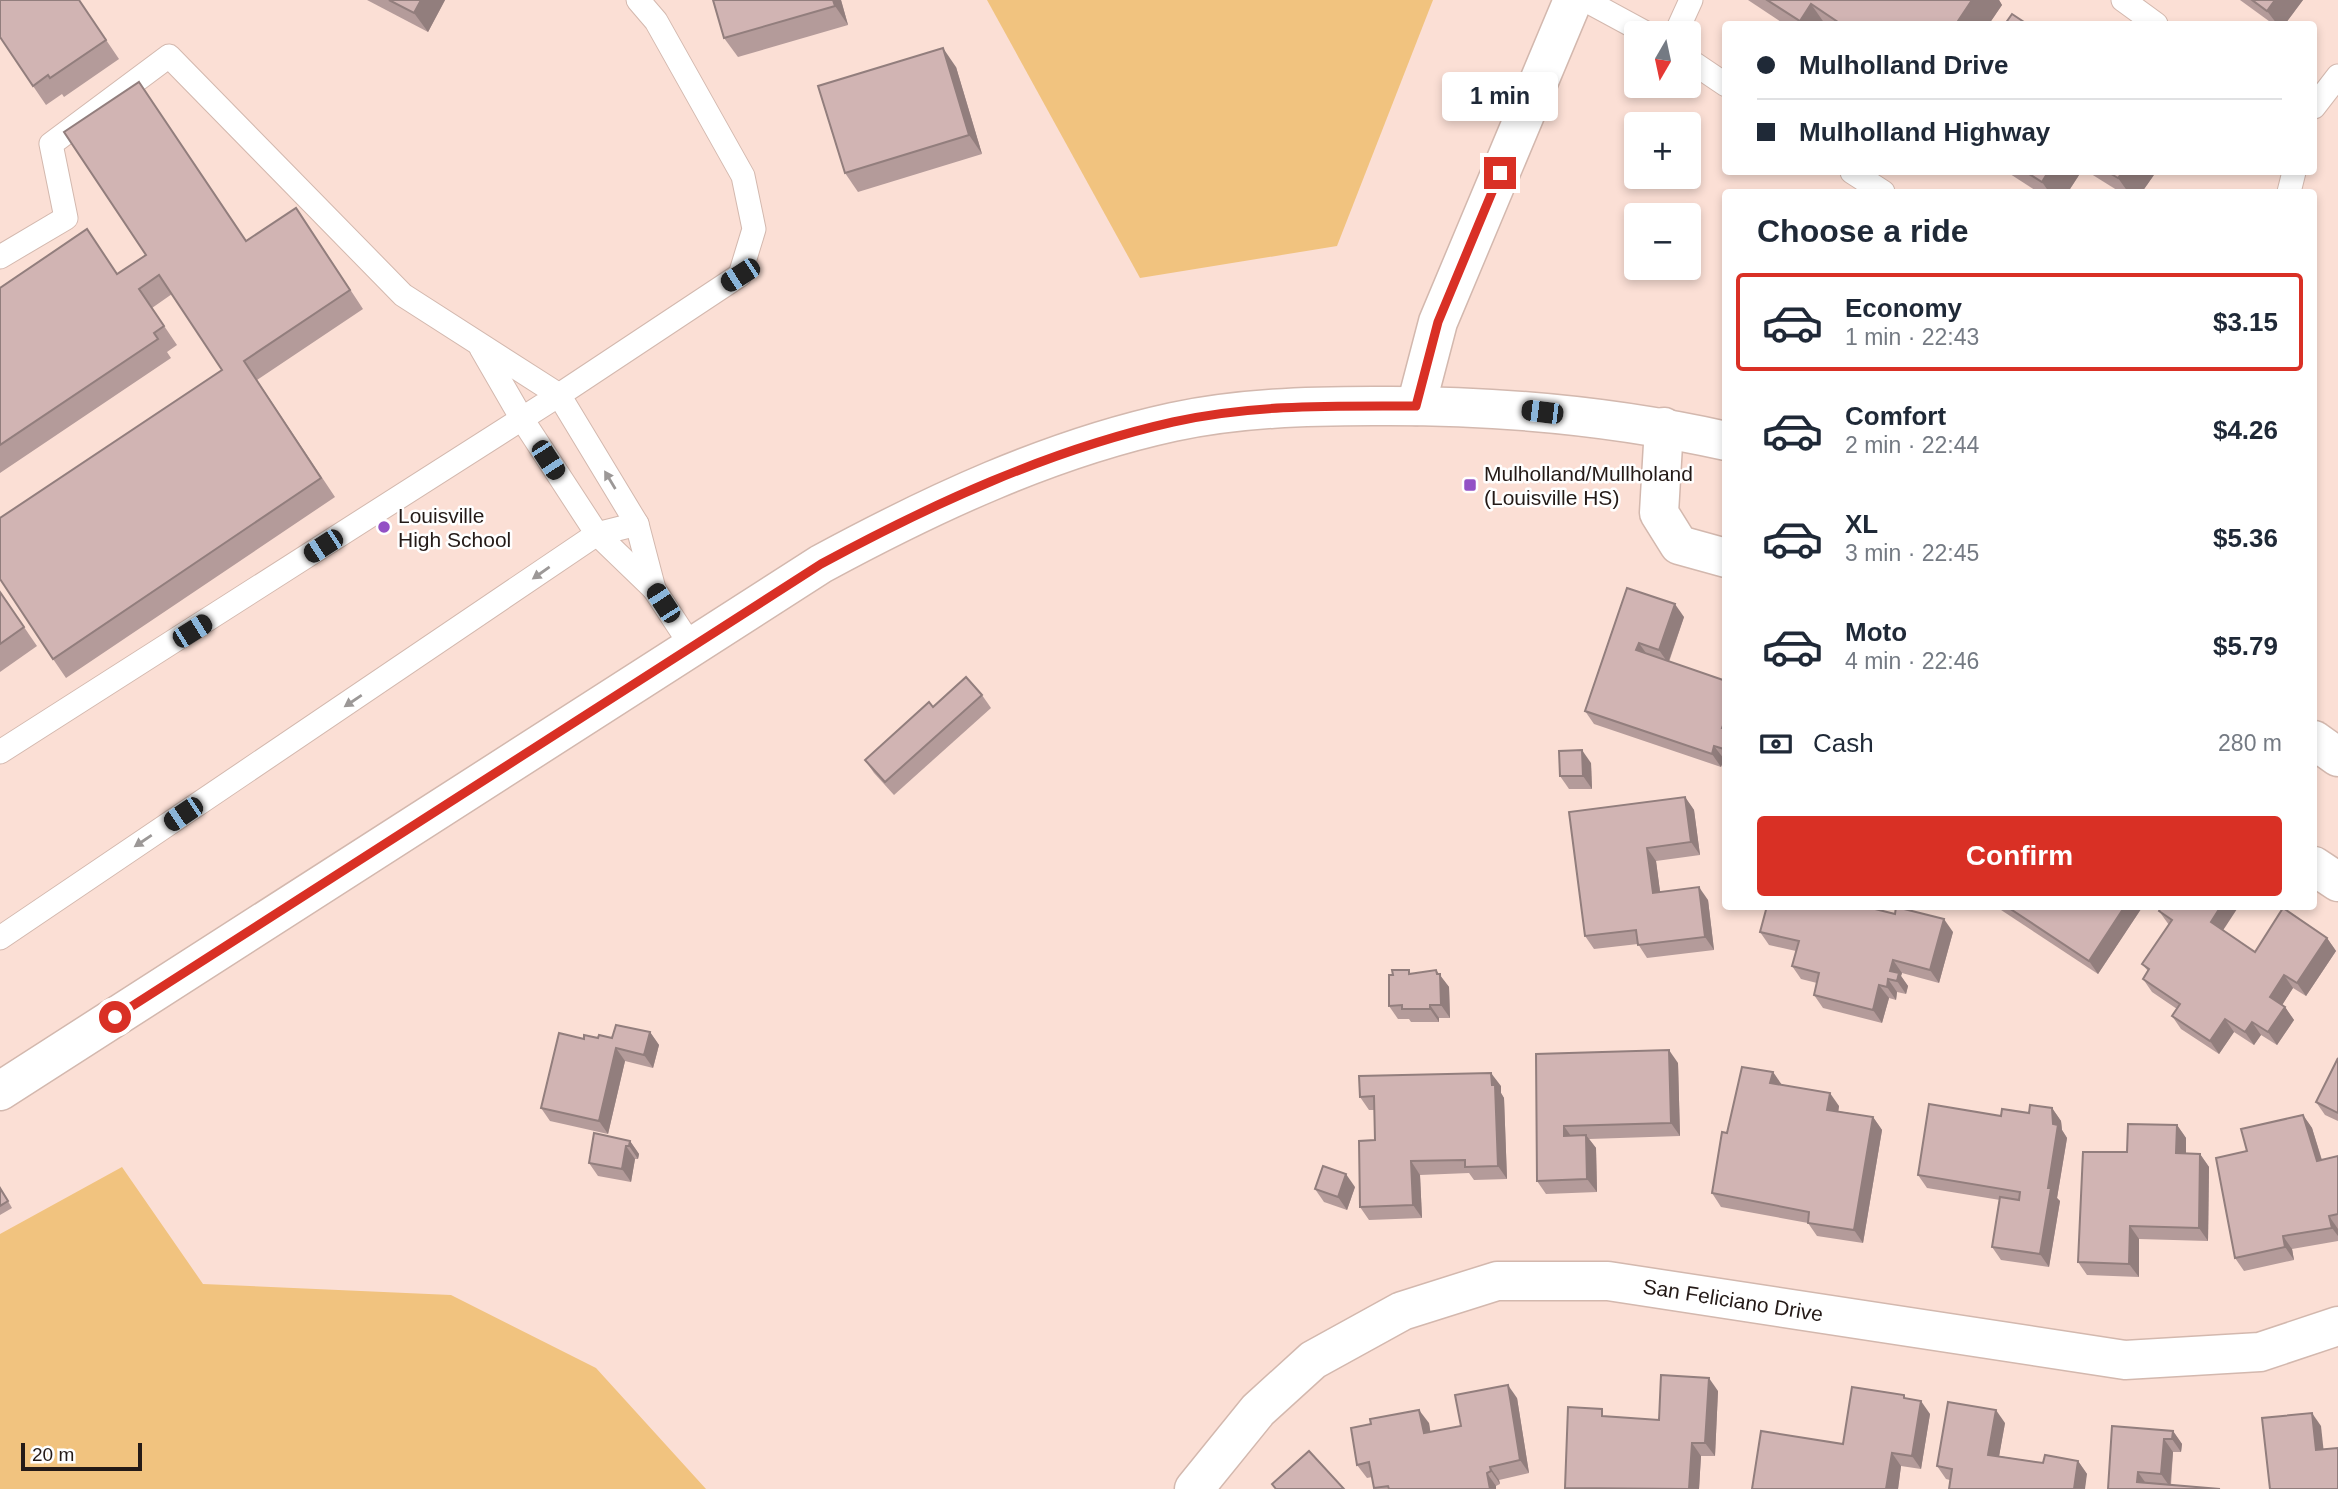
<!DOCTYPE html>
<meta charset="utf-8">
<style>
:root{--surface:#fff;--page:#f6f6f7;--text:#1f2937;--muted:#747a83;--line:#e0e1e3;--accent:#d93025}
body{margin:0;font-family:Helvetica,sans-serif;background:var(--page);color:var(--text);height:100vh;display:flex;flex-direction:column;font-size:26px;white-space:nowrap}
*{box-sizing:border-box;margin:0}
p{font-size:23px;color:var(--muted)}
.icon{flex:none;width:38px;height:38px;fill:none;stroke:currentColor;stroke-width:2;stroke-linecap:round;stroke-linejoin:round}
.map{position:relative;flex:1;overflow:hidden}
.details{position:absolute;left:1722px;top:189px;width:595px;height:721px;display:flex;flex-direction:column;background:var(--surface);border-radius:7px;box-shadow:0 4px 10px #0003}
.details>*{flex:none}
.guide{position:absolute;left:1722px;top:21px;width:595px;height:154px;border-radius:7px;box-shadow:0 4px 10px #0003;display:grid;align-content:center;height:154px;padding:0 35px;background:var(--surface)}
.needle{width:46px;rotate:189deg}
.fabs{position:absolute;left:1624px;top:21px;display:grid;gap:14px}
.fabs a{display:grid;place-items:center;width:77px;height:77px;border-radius:7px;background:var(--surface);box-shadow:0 4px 10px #0003;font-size:35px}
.scale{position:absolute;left:21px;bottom:18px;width:121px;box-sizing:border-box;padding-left:7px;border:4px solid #241a17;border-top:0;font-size:19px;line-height:24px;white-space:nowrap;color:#241a17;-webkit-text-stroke:5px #fff;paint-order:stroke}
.end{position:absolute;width:32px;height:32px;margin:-16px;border:9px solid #d93025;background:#fff;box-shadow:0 0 0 4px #fff}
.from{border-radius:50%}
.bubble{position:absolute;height:49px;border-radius:7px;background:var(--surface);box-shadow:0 4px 10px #0003;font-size:23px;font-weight:600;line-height:49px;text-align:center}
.car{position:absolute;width:21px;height:42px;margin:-21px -10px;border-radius:9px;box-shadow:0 0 5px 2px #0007;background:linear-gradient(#222 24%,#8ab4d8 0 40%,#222 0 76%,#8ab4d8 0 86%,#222 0)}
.guide b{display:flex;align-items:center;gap:24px;height:66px;font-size:26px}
.guide b+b{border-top:2px solid var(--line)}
.guide i{width:18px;height:18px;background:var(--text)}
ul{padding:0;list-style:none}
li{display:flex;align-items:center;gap:21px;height:98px;margin:0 14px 10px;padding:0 21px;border:4px solid transparent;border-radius:7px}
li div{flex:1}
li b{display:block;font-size:26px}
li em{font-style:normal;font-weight:600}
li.current{border-color:var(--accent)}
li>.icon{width:63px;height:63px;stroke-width:1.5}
h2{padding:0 35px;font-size:32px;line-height:84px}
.pay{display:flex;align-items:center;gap:18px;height:77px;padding:0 35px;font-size:26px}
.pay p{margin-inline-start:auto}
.action{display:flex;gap:14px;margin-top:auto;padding:14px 35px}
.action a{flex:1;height:80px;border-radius:7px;background:var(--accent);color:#fff;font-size:28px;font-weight:600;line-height:80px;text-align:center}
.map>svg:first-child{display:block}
.green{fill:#f1c37f}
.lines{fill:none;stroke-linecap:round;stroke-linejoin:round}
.lane-casing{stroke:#d3b8ae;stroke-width:25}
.street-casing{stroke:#d3b8ae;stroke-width:41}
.secondary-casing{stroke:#d3b8ae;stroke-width:41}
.lane{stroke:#fff;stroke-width:23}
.street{stroke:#fff;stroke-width:38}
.secondary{stroke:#fff;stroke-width:38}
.wall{fill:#b49b9a}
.shaded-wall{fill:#927e7d}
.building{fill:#d1b4b3;stroke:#927e7d;stroke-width:2}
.oneway{fill:#9c9897}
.route{stroke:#d93025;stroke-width:9}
.poi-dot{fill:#9351c5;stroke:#fff;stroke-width:2.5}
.labels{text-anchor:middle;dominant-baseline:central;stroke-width:5;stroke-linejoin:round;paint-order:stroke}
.poi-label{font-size:21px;fill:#241a17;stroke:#fff;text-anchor:start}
.street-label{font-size:21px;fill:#241a17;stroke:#fff}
</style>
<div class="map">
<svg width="2338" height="1489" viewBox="0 0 2338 1489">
<rect width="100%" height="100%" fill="#fbdfd5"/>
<g class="green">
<path d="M987 0H1433L1337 246 1140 278Z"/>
<path d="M122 1167 203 1284 451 1295 596 1368 706 1489H0V1234Z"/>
</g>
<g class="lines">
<g class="lane-casing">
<g id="lane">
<path d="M638 0 656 21 743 176 754 229 740 275 559 395 637 524 654 589"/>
<path d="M1585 0 1646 33"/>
<path d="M2123 0 2156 24"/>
<path d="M1676 33 1691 0"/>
<path d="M1689 60 1726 85"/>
<path d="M2314 107 2338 76"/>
<path d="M1852 172 1883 192"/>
<path d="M2289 192 2294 172"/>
<path d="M0 257 66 218 51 144 169 56 403 295 559 395 0 752"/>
<path d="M481 348 522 419 597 534 654 589 692 647"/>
<path d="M0 938 597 534 637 524"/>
</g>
</g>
<g class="street-casing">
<g id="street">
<path d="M1664 427 1659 513 1679 545 1726 558"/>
<path d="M2314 866 2338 882"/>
</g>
</g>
<g class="secondary-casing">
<g id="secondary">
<path d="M1416 406 1438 322 1573 0"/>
<path d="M2314 740 2338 757"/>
<path d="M0 1091 821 564C932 504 1049 449 1173 422 1239 408 1307 406 1373 406 1492 405 1610 415 1726 441"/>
<path d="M1194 1489 1258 1410 1313 1360 1402 1311 1497 1281H1608L2125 1360 2260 1352 2338 1326"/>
</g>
</g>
<use href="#lane" class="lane"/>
<use href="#street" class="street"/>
<use href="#secondary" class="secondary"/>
</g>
<g class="wall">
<path d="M79 0 119 59 64 97 62 94 46 105 33 86Z"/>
<path d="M367 0H445L428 32Z"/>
<path d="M841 0 848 25 738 57 724 38Z"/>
<path d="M1748 0H1999L2002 5 1989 24H1784Z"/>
<path d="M2240 0H2303L2285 24H2273Z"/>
<path d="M956 67 982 154 858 192 845 173Z"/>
<path d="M2007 172H2081L2068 192H2038Z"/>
<path d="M2088 172H2156L2142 192H2120Z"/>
<path d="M309 227 363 309 257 380 335 497 66 678 53 659 222 370 172 294 152 308 177 345 167 352 171 358 0 473V288L118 274 246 241Z"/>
<path d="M1627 588 1684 617 1669 662 1726 681V760L1724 759 1721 767 1594 724 1585 711Z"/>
<path d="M0 592 37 646 0 672Z"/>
<path d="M982 695 991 708 894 795 874 773 865 760 933 707Z"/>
<path d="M1591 763 1592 789H1569L1560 776Z"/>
<path d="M1685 797 1694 810 1700 855 1656 861 1660 892 1708 900 1714 950 1647 958 1638 944 1594 949 1585 936 1569 812Z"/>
<path d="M1767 906H1867V907L1953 932 1939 983 1902 973 1901 976 1908 986 1906 994 1897 992 1896 1000 1889 998 1882 1023 1823 1008 1814 995 1817 983 1801 979 1792 966 1796 951 1769 945 1760 932Z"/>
<path d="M1995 906H2143L2098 974Z"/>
<path d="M2159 911 2223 930 2255 952 2327 938 2336 951 2306 996 2293 988 2282 1005 2285 1007 2294 1020 2277 1045 2261 1035 2254 1045 2234 1032 2219 1054 2181 1029 2172 1016 2177 1009 2152 992 2143 979 2148 971 2142 964 2169 925Z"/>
<path d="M1412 974H1439L1449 987 1450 1018H1439V1022H1411L1409 1019H1398L1389 1006Z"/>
<path d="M650 1032 659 1045 653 1068 625 1061 608 1134 550 1121 541 1108 584 1039 612 1038Z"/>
<path d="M1536 1054 1678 1063 1680 1136 1589 1139 1596 1148 1597 1192 1546 1194 1537 1181Z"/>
<path d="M2338 1058V1121L2325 1115 2316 1102Z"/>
<path d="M1773 1072 1781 1085 1839 1106 1838 1111 1873 1117 1882 1130 1863 1243 1817 1236 1808 1223 1721 1207 1712 1193Z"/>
<path d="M1501 1086V1093L1504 1098 1507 1179 1474 1180 1469 1173 1420 1175 1422 1218 1369 1220 1360 1207 1375 1140 1374 1110H1369L1360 1097Z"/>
<path d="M2052 1108 2061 1121 2062 1130 2067 1138 2057 1198 2060 1201 2049 1267 2001 1260 1992 1247 2000 1200 1927 1188 1918 1175 2001 1116 2029 1113Z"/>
<path d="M2303 1115 2312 1128 2322 1160 2338 1156V1241L2292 1249 2294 1260 2244 1271 2235 1258 2247 1151Z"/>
<path d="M2177 1125 2186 1138V1153L2200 1154 2209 1167 2208 1241 2139 1239V1277L2087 1275 2078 1262 2127 1152Z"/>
<path d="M630 1141 639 1154 638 1159H635L631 1182 598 1176 589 1163Z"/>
<path d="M0 1187 12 1208 0 1215Z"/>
<path d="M1355 1187 1347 1210 1324 1202 1315 1189Z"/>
<path d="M1718 1391 1715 1456H1701L1699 1489 1565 1488 1608 1416 1659 1420Z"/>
<path d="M1517 1398 1529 1473 1499 1480 1500 1484 1496 1486V1489H1375L1372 1477 1367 1478 1357 1465 1429 1423 1430 1432 1461 1426Z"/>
<path d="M1907 1399 1930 1414 1921 1469 1901 1466 1898 1489H1752L1843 1444Z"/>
<path d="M2005 1423 1999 1456 2043 1463 2078 1461 2087 1474 1950 1480 1946 1479 1937 1466Z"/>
<path d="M2173 1431 2182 1444 2181 1452H2173L2171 1485 2108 1489Z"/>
</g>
<g class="shaded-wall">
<path d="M421 0H445L428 32 414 13Z"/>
<path d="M833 0H841L848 25 835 6Z"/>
<path d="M1972 0H1999L2002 5 1989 24H1956Z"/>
<path d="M2275 0H2303L2285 24H2277L2267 11Z"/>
<path d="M1811 4 1825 24H1802L1800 21Z"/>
<path d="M943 48 956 67 982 154 969 135Z"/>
<path d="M2048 172H2081L2068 192H2049L2042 182Z"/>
<path d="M2123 172H2156L2142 192H2128L2118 178Z"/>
<path d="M1675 604 1684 617 1668 663 1659 650Z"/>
<path d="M1639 643 1648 656 1636 650Z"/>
<path d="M1726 717V733L1722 728Z"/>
<path d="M1714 746 1724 759 1721 767 1712 754Z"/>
<path d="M1582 750 1591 763 1592 789 1583 776Z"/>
<path d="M1685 797 1694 810 1700 855 1691 842Z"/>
<path d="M1647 848 1656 861 1662 906 1653 893Z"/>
<path d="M1699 887 1708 900 1714 950 1705 937Z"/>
<path d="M2125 906H2143L2098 974 2089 961Z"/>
<path d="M2221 906H2239L2220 935 2211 922Z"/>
<path d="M1944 919 1953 932 1939 983 1930 970Z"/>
<path d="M2327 938 2336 951 2306 996 2297 983Z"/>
<path d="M1893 960 1902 973 1901 976 1908 986 1906 994 1890 971Z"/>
<path d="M1436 970 1449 987 1450 1018 1441 1005Z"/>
<path d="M2284 975 2293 988 2279 1010 2270 997Z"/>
<path d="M1888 979 1897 992 1896 1000 1887 987Z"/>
<path d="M1879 985 1889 998 1882 1023 1873 1010Z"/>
<path d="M1430 1005 1439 1018V1022L1430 1009Z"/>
<path d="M2285 1007 2294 1020 2277 1045 2268 1032Z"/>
<path d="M2225 1019 2234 1032 2219 1054 2210 1041Z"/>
<path d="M2252 1022 2261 1035 2254 1045 2245 1032Z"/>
<path d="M650 1032 659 1045 653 1068 644 1055Z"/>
<path d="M616 1048 625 1061 608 1134 599 1121Z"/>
<path d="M1669 1050 1678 1063 1680 1136 1671 1123Z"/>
<path d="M1773 1072 1782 1085 1770 1083Z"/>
<path d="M1491 1073 1501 1086V1093L1504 1098 1507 1179 1498 1166Z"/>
<path d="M1830 1093 1839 1106 1837 1123 1827 1110Z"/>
<path d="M2052 1108 2061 1121 2062 1130 2067 1138 2057 1198 2060 1201 2049 1267 2040 1254 2048 1188 2053 1124Z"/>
<path d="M2303 1115 2312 1128 2326 1174 2317 1161Z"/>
<path d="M1873 1117 1882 1130 1863 1243 1854 1230Z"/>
<path d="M2177 1125 2186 1138V1166L2176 1153Z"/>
<path d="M1564 1126 1573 1139 1564 1136Z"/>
<path d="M1586 1135 1596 1148 1597 1192 1587 1179Z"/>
<path d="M630 1141 639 1154 638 1159 629 1146Z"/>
<path d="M626 1146 635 1159 631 1182 622 1169Z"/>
<path d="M2200 1154 2209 1167 2208 1241 2199 1228Z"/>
<path d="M1411 1161 1420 1175 1422 1218 1413 1205Z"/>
<path d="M1346 1174 1355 1187 1347 1210 1338 1197Z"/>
<path d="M2329 1216 2338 1229V1236L2332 1228Z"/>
<path d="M2130 1226 2139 1239V1277L2129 1264Z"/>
<path d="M2283 1236 2292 1249 2294 1260 2285 1247Z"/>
<path d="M1709 1378 1718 1391 1715 1456 1705 1443Z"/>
<path d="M1508 1385 1517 1398 1529 1473 1520 1460Z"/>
<path d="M1921 1401 1930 1414 1921 1469 1912 1456Z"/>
<path d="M1419 1410 1429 1423 1433 1447 1424 1433Z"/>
<path d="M1996 1410 2005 1423 1997 1468 1988 1455Z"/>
<path d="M2312 1413 2321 1426 2325 1463 2316 1450Z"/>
<path d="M2173 1431 2182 1444 2181 1452 2172 1439Z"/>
<path d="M2164 1439 2173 1452 2170 1487 2161 1474Z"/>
<path d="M1692 1443 1701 1456 1699 1489H1689Z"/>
<path d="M1892 1453 1901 1466 1898 1489H1886Z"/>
<path d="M2078 1461 2087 1474 2085 1489H2074Z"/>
<path d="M1490 1467 1499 1480 1500 1484 1491 1471Z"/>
<path d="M2138 1472 2147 1485 2137 1482Z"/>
<path d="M1487 1473 1496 1486V1489H1490Z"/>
</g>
<g class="building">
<path d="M0 0H79L106 40 50 78 48 75 33 86 0 37Z"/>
<path d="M389 0H421L414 13Z"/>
<path d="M713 0H833L835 6 724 38Z"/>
<path d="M1767 0H1972L1956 24H1841L1811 4 1800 21Z"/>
<path d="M2252 0H2275L2267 11Z"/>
<path d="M2012 14 2027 24H2005Z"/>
<path d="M943 48 969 135 845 173 818 86Z"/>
<path d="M139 82 246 241 296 208 350 290 244 361 321 478 53 659 0 579V518L222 370 159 275 139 289 164 326 154 333 158 339 0 445V288L87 229 117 274 146 255 64 132Z"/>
<path d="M2026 172H2048L2042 182Z"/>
<path d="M2108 172H2123L2118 178Z"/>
<path d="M1627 588 1675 604 1659 650 1639 643 1636 650 1726 681V717L1722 728 1726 729V746L1724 749 1714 746 1712 754 1585 711Z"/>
<path d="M0 592 24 627 0 644Z"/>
<path d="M966 677 982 695 885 782 865 760 929 702 933 707Z"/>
<path d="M1582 750 1583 776H1560L1559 751Z"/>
<path d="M1685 797 1691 842 1647 848 1653 893 1699 887 1705 937 1638 945 1636 930 1585 936 1569 812Z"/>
<path d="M1767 906H1863L1895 914 1896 907 1944 919 1930 970 1893 960 1890 971 1899 973 1897 981 1888 979 1887 987 1879 985 1873 1010 1814 995 1819 973 1792 966 1799 941 1760 932Z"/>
<path d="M2006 906H2125L2089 961Z"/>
<path d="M2162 906H2221L2211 922 2255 952 2283 908 2327 938 2297 983 2284 975 2270 997 2285 1007 2268 1032 2252 1022 2245 1032 2225 1019 2210 1041 2172 1016 2180 1004 2143 979 2149 969 2142 964 2172 920 2159 911Z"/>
<path d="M1392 970H1409V974L1436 970 1437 974H1440L1441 1005H1430V1009H1402V1005L1389 1006V975H1393Z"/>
<path d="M616 1025 650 1032 644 1055 616 1048 599 1121 541 1108 559 1033 584 1039V1035L598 1038 599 1035 612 1038Z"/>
<path d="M1669 1050 1671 1123 1564 1126V1136L1586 1135 1587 1179 1537 1181 1536 1054Z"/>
<path d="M2338 1058V1113L2316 1102Z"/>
<path d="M1742 1067 1773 1072 1770 1083 1830 1093 1827 1110 1873 1117 1854 1230 1808 1223 1809 1212 1712 1193 1722 1132 1727 1133Z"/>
<path d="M1491 1073 1492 1085H1495L1498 1166 1465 1167V1160L1411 1161 1413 1205 1360 1207 1359 1141 1375 1140 1374 1096 1360 1097 1359 1076Z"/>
<path d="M1929 1104 2001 1116 2002 1109 2029 1113 2030 1105 2052 1108 2053 1124 2058 1125 2048 1188H2051L2040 1254 1992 1247 2000 1197 2019 1200 2020 1192 1918 1175Z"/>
<path d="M2303 1115 2317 1161 2338 1156V1214L2329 1216 2332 1228 2283 1236 2285 1247 2235 1258 2216 1158 2247 1151 2241 1129Z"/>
<path d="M2128 1124 2177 1125 2176 1153 2200 1154 2199 1228 2130 1226 2129 1264 2078 1262 2083 1152H2127Z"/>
<path d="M594 1133 630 1141 629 1146H626L622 1169 589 1163Z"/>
<path d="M1323 1166 1346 1174 1338 1197 1315 1189Z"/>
<path d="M0 1188 8 1201 0 1206Z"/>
<path d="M1661 1375 1709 1378 1705 1443H1692L1689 1489 1565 1488 1568 1407 1602 1409V1416L1659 1420Z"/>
<path d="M1508 1385 1520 1460 1490 1467 1491 1471 1487 1473 1490 1489H1389L1388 1486 1374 1488 1369 1462 1357 1465 1351 1428 1371 1424 1370 1419 1419 1410 1424 1433 1461 1426 1455 1395Z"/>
<path d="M1852 1387 1904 1395V1398L1921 1401 1912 1456 1892 1453 1886 1489H1752L1761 1431 1843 1444Z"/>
<path d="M1948 1402 1996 1410 1988 1455 2043 1463 2045 1455 2078 1461 2074 1489H1949L1952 1469 1937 1466Z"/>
<path d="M2312 1413 2316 1450 2338 1448V1489H2270L2262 1418Z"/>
<path d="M2112 1426 2173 1431 2172 1439H2164L2161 1474 2138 1472 2137 1482 2220 1489H2108Z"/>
<path d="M1309 1451 1344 1489H1276L1272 1484Z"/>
</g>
<defs><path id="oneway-solid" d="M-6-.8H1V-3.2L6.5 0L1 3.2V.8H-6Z" transform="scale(1.75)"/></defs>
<g class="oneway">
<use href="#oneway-solid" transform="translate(610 480) rotate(-121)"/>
<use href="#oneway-solid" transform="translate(541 573) rotate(145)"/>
<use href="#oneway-solid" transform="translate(353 701) rotate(146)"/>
<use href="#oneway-solid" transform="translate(143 841) rotate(146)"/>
</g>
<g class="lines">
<path class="route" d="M115 1017 821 564C932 504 1049 450 1173 422 1253 404 1335 406 1416 406L1438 322 1500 173"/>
</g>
<g class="poi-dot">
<rect x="1463" y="478" width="14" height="14" rx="3.5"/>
<circle cx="384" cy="527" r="7"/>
</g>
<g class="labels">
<g class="poi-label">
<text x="1484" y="473">Mulholland/Mullholand<tspan x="1484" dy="24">(Louisville HS)</tspan></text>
<text x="398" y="515">Louisville<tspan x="398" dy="24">High School</tspan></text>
</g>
<g class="street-label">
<text transform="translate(1733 1300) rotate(9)">San Feliciano Drive</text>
</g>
</g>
</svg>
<div class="fabs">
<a><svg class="needle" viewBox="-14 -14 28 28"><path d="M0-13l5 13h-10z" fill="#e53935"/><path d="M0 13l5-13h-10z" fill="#747a83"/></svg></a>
<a>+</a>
<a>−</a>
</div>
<div class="scale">20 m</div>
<i class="end from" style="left:115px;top:1017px"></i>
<i class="end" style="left:1500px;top:173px"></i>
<div class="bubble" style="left:1442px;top:72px;width:116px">1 min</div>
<i class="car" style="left:740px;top:275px;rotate:237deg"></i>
<i class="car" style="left:1542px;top:412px;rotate:277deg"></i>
<i class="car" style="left:548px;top:460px;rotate:147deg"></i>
<i class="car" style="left:323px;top:546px;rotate:237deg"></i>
<i class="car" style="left:663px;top:603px;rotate:327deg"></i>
<i class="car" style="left:192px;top:631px;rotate:58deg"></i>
<i class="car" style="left:183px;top:814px;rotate:236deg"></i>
<div class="guide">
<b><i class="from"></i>Mulholland Drive</b>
<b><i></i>Mulholland Highway</b>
</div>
<section class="details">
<h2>Choose a ride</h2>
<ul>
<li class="current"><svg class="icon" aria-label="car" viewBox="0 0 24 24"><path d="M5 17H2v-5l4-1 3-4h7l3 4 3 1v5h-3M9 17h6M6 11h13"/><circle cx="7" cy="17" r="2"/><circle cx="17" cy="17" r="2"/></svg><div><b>Economy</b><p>1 min · 22:43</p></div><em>$3.15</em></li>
<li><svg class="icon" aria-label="car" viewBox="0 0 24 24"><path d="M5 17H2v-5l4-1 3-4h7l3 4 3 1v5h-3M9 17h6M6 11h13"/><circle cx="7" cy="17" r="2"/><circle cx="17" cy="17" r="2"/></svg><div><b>Comfort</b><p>2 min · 22:44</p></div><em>$4.26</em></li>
<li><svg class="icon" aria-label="car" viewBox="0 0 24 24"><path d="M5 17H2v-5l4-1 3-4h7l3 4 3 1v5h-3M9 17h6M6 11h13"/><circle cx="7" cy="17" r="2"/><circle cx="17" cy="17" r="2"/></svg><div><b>XL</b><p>3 min · 22:45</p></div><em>$5.36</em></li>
<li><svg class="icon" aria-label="car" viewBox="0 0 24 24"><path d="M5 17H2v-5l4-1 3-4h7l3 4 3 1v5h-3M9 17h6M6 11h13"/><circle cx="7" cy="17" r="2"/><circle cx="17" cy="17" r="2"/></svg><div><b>Moto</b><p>4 min · 22:46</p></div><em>$5.79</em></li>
</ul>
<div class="pay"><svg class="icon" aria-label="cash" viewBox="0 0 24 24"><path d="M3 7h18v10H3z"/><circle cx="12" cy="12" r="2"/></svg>Cash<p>280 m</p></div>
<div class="action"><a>Confirm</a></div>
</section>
</div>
